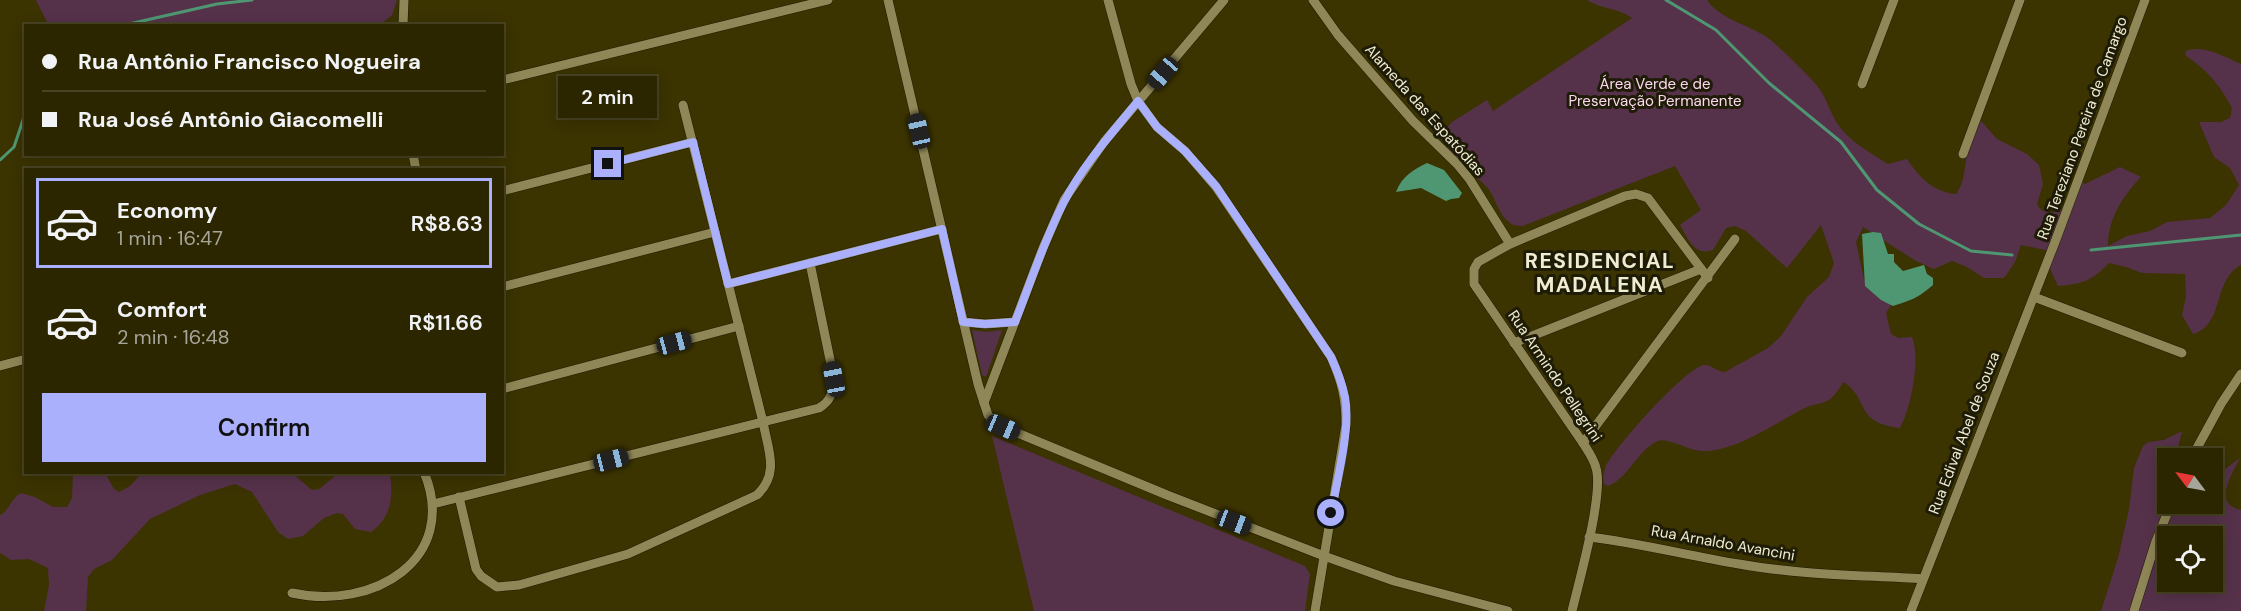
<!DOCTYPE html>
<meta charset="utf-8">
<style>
:root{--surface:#2c2600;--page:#342e0a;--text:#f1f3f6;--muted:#a6a599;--line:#484322;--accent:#aab0fb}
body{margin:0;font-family:"DM Sans",sans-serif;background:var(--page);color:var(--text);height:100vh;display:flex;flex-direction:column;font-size:22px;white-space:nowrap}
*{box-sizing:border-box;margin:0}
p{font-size:20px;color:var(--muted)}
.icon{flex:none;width:33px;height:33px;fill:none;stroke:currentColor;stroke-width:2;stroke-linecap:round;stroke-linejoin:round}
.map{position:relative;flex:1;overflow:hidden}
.drawer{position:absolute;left:24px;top:168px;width:480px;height:306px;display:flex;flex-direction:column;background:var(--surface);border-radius:0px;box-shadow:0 3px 15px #0003,0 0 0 2px var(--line)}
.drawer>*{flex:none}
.guide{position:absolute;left:24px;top:24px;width:480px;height:132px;border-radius:0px;box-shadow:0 3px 15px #0003,0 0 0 2px var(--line);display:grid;align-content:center;height:132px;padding:0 18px;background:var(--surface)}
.needle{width:39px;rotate:302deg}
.buttons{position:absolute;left:2157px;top:448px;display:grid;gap:12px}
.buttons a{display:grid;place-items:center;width:66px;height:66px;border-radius:0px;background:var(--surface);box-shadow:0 3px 15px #0003,0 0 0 2px var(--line);font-size:30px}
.end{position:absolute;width:27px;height:27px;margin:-14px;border:8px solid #aab0fb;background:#111;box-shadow:0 0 0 3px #111}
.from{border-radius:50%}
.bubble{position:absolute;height:42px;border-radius:0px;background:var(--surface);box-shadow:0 3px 15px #0003,0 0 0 2px var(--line);font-size:20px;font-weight:600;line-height:42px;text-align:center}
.car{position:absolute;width:18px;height:36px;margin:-18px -9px;border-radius:8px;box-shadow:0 0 4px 2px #0007;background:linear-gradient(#222 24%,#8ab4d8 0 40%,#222 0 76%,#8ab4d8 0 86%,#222 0)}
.guide b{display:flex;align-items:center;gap:21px;height:57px;font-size:22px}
.guide b+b{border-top:2px solid var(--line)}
.guide i{width:15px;height:15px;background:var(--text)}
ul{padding:10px 0 0;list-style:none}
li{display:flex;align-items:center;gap:18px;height:90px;margin:0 12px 9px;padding:0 6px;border:3px solid transparent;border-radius:0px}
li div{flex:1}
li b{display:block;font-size:22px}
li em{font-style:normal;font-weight:600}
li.active{border-color:var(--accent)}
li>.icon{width:54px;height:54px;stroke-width:1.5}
.primary-button{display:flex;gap:12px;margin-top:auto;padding:12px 18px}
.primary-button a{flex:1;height:69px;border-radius:0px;background:var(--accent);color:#111;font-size:24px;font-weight:600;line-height:69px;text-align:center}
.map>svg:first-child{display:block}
.green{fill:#56324a;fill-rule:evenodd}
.water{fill:#4f9773}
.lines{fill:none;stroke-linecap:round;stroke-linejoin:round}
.stream{stroke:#4f9773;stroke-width:3}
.street-casing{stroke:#1f1b03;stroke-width:10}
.street{stroke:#8f8757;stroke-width:9}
.route{stroke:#aab0fb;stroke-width:8}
.labels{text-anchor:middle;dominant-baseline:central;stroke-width:6;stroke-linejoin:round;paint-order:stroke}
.park-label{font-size:15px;fill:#fcd8ef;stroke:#1e1b07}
.street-label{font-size:15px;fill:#efecd2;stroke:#1e1b07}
.district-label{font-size:21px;font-weight:bold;letter-spacing:1.5px;fill:#efecd2;stroke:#1e1b07}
</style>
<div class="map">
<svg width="2241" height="611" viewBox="0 0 2241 611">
<rect width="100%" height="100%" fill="#3b3300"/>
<g class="green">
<path d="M36 0H397L392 15 380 25 49 26Z"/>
<path d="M1587 0H1707C1723 22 1751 24 1772 41 1782 50 1814 80 1821 91 1829 104 1832 119 1843 131 1856 145 1872 154 1888 164L1907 159C1920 178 1933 192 1956 194 1972 174 1960 134 1981 121L1997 139 2027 154 2039 165 2043 184 2037 204C2039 209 2042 211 2048 212 2065 215 2073 195 2082 182L2085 184 2120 167 2141 177C2122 197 2108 219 2108 246L2127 236 2150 231 2167 222 2210 218 2226 205 2239 185 2230 168 2214 157 2199 122H2221L2230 118 2232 108C2219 84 2208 71 2185 55L2186 51C2203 44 2225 57 2241 64V265C2212 280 2225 325 2193 334L2182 315 2186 297 2185 274 2142 273 2126 267 2109 263C2092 281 2082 284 2058 286L2050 269 2046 250 2021 245 2015 262 2004 278H1984L1967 267 1952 261 1934 269 1916 261 1863 227 1856 242 1864 279 1876 291 1893 302 1886 313 1891 334 1898 338 1912 337C1921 358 1911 408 1900 428 1854 422 1871 402 1844 382 1839 388 1835 396 1829 400 1823 404 1814 404 1807 407 1776 422 1738 451 1703 451 1690 452 1669 437 1658 441 1638 449 1629 478 1608 486L1604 484C1602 477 1604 472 1606 466 1615 447 1685 368 1704 365 1711 364 1717 372 1725 372L1768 348 1781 336 1807 297 1829 277 1834 263 1821 225 1787 268 1746 231 1735 226 1726 228 1713 250C1694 256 1689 240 1680 225L1701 210 1675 166 1523 226C1518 226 1514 226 1510 223 1498 214 1496 198 1487 187 1469 169 1451 160 1441 134L1452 122 1487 100 1493 111 1632 18C1619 8 1601 9 1587 0Z"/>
<path d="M972 330 986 332 1002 330 986 377 982 375Z"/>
<path d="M2182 431 2175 459H2168V504H2212L2213 478 2240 458C2232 474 2212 504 2241 510V611H2101L2118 558 2129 509 2134 468 2143 446 2149 442 2164 440ZM2168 537H2212V582H2168Z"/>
<path d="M992 436 1305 566 1310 574 1305 611H1034Z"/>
<path d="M73 473H105L114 489 119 492 130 486 142 473H292L312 490 319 489 339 473H390C393 497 392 517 371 532L355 529 343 514 337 513 324 518 303 536 288 539 278 532 252 492 235 484 200 495 150 519 112 560 94 569 88 577 86 611H44L49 585 48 568 29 559 11 560 0 553V515C10 510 11 498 21 493L35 497 53 507H67L72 498Z"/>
</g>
<g class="water">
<path d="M1427 163 1444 170 1462 193 1459 198 1451 199 1446 201 1421 188 1396 192C1402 176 1413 170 1427 163Z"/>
<path d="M1873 232 1881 233 1888 254H1894V262L1903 271 1924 265 1927 274 1933 278V285C1916 299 1914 299 1893 306L1881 300 1865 286 1862 234Z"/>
</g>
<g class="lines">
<g class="stream">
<path d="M1666 0 1716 30 1769 83 1841 142 1877 190 1919 224 1971 251 2012 255"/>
<path d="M120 26 217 4 252 0"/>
<path d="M0 160 14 147 26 111"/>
<path d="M2091 250 2241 235"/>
</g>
<g class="street-casing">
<g id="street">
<path d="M888 0 978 384 988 415 996 424 1167 495 1324 556 1394 581 1508 611"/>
<path d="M1108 0 1131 84 1138 101 1157 127 1185 151 1216 187 1331 357C1342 382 1346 398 1346 425L1315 611"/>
<path d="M1313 0 1338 35 1413 121 1457 164 1470 180 1510 244"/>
<path d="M403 26 404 0"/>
<path d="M502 80 828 0"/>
<path d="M1862 84 1894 0"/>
<path d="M413 154 416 170"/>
<path d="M1963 154 2020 0"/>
<path d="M502 191 693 142"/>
<path d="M728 284 942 229"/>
<path d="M502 287 715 232"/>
<path d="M2034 297 2182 353"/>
<path d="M963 322 985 324 1015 322"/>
<path d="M1514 343 1701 269"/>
<path d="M0 366 26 359"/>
<path d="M502 389 739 326"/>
<path d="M984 403 1043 248 1064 200 1104 142 1224 0"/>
<path d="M1583 443 1735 239"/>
<path d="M2191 459 2221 404 2241 374"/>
<path d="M459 497 476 569 481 576 497 587 519 585 628 554 757 495C780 473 768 450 763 422L683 105"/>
<path d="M433 504 819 408C831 401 833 392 834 379L810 263"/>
<path d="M1589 537C1640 543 1689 556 1739 564 1800 575 1862 575 1923 579"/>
<path d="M292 593C373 611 460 559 424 472"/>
<path d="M1572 611C1579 581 1604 494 1596 468 1594 459 1588 451 1583 443L1474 284V269L1478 262 1510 244 1625 196 1636 194 1648 198 1708 278"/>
<path d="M1911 611 2055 242 2145 0"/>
<path d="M2134 611 2155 544 2171 504"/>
</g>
</g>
<use href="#street" class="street"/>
</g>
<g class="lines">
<path class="route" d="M608 164 693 142 728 284 942 229 963 322 985 324 1015 322C1031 282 1044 240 1064 202 1083 165 1112 133 1138 101L1157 127 1185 151 1216 186 1331 357C1337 370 1342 383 1345 397 1351 428 1337 481 1331 513"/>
</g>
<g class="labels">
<g class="park-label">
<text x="1655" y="84">Área Verde e de<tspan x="1655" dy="17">Preservação Permanente</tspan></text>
</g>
<g class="street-label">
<text transform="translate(1425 110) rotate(48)">Alameda das Espatódias</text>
<text transform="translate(2082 128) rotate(-70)">Rua Tereziano Pereira de Camargo</text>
<text transform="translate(1555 376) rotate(56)">Rua Armindo Pellegrini</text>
<text transform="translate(1964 433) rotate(-69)">Rua Edival Abel de Souza</text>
<text transform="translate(1723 543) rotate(10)">Rua Arnaldo Avancini</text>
</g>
<g class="district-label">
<text x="1600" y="261">RESIDENCIAL<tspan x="1600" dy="24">MADALENA</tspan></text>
</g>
</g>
</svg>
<div class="buttons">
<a><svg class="needle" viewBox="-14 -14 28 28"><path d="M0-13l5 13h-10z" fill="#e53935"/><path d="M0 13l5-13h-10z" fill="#a6a599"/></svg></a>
<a><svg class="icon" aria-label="locate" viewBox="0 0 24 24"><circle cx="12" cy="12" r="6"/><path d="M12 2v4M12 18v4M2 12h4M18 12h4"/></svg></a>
</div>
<i class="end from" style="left:1331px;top:513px"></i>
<i class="end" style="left:608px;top:164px"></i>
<div class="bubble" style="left:558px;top:76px;width:99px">2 min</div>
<i class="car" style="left:1163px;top:73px;rotate:221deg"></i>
<i class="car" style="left:919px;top:131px;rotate:347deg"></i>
<i class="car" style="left:674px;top:343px;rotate:75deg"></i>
<i class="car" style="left:834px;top:379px;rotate:349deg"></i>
<i class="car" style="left:1003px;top:427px;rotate:113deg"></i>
<i class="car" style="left:611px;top:460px;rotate:76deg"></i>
<i class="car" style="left:1234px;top:522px;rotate:111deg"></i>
<div class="guide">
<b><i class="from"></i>Rua Antônio Francisco Nogueira</b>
<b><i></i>Rua José Antônio Giacomelli</b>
</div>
<section class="drawer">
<ul>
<li class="active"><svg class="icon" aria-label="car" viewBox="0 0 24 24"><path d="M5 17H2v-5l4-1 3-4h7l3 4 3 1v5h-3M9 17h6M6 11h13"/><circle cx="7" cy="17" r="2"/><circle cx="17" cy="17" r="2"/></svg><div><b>Economy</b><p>1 min · 16:47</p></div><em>R$8.63</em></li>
<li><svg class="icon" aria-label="car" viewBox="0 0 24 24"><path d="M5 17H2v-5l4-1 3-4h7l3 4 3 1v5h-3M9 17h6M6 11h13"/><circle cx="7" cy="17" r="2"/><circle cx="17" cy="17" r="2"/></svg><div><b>Comfort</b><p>2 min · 16:48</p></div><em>R$11.66</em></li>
</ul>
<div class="primary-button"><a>Confirm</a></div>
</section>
</div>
